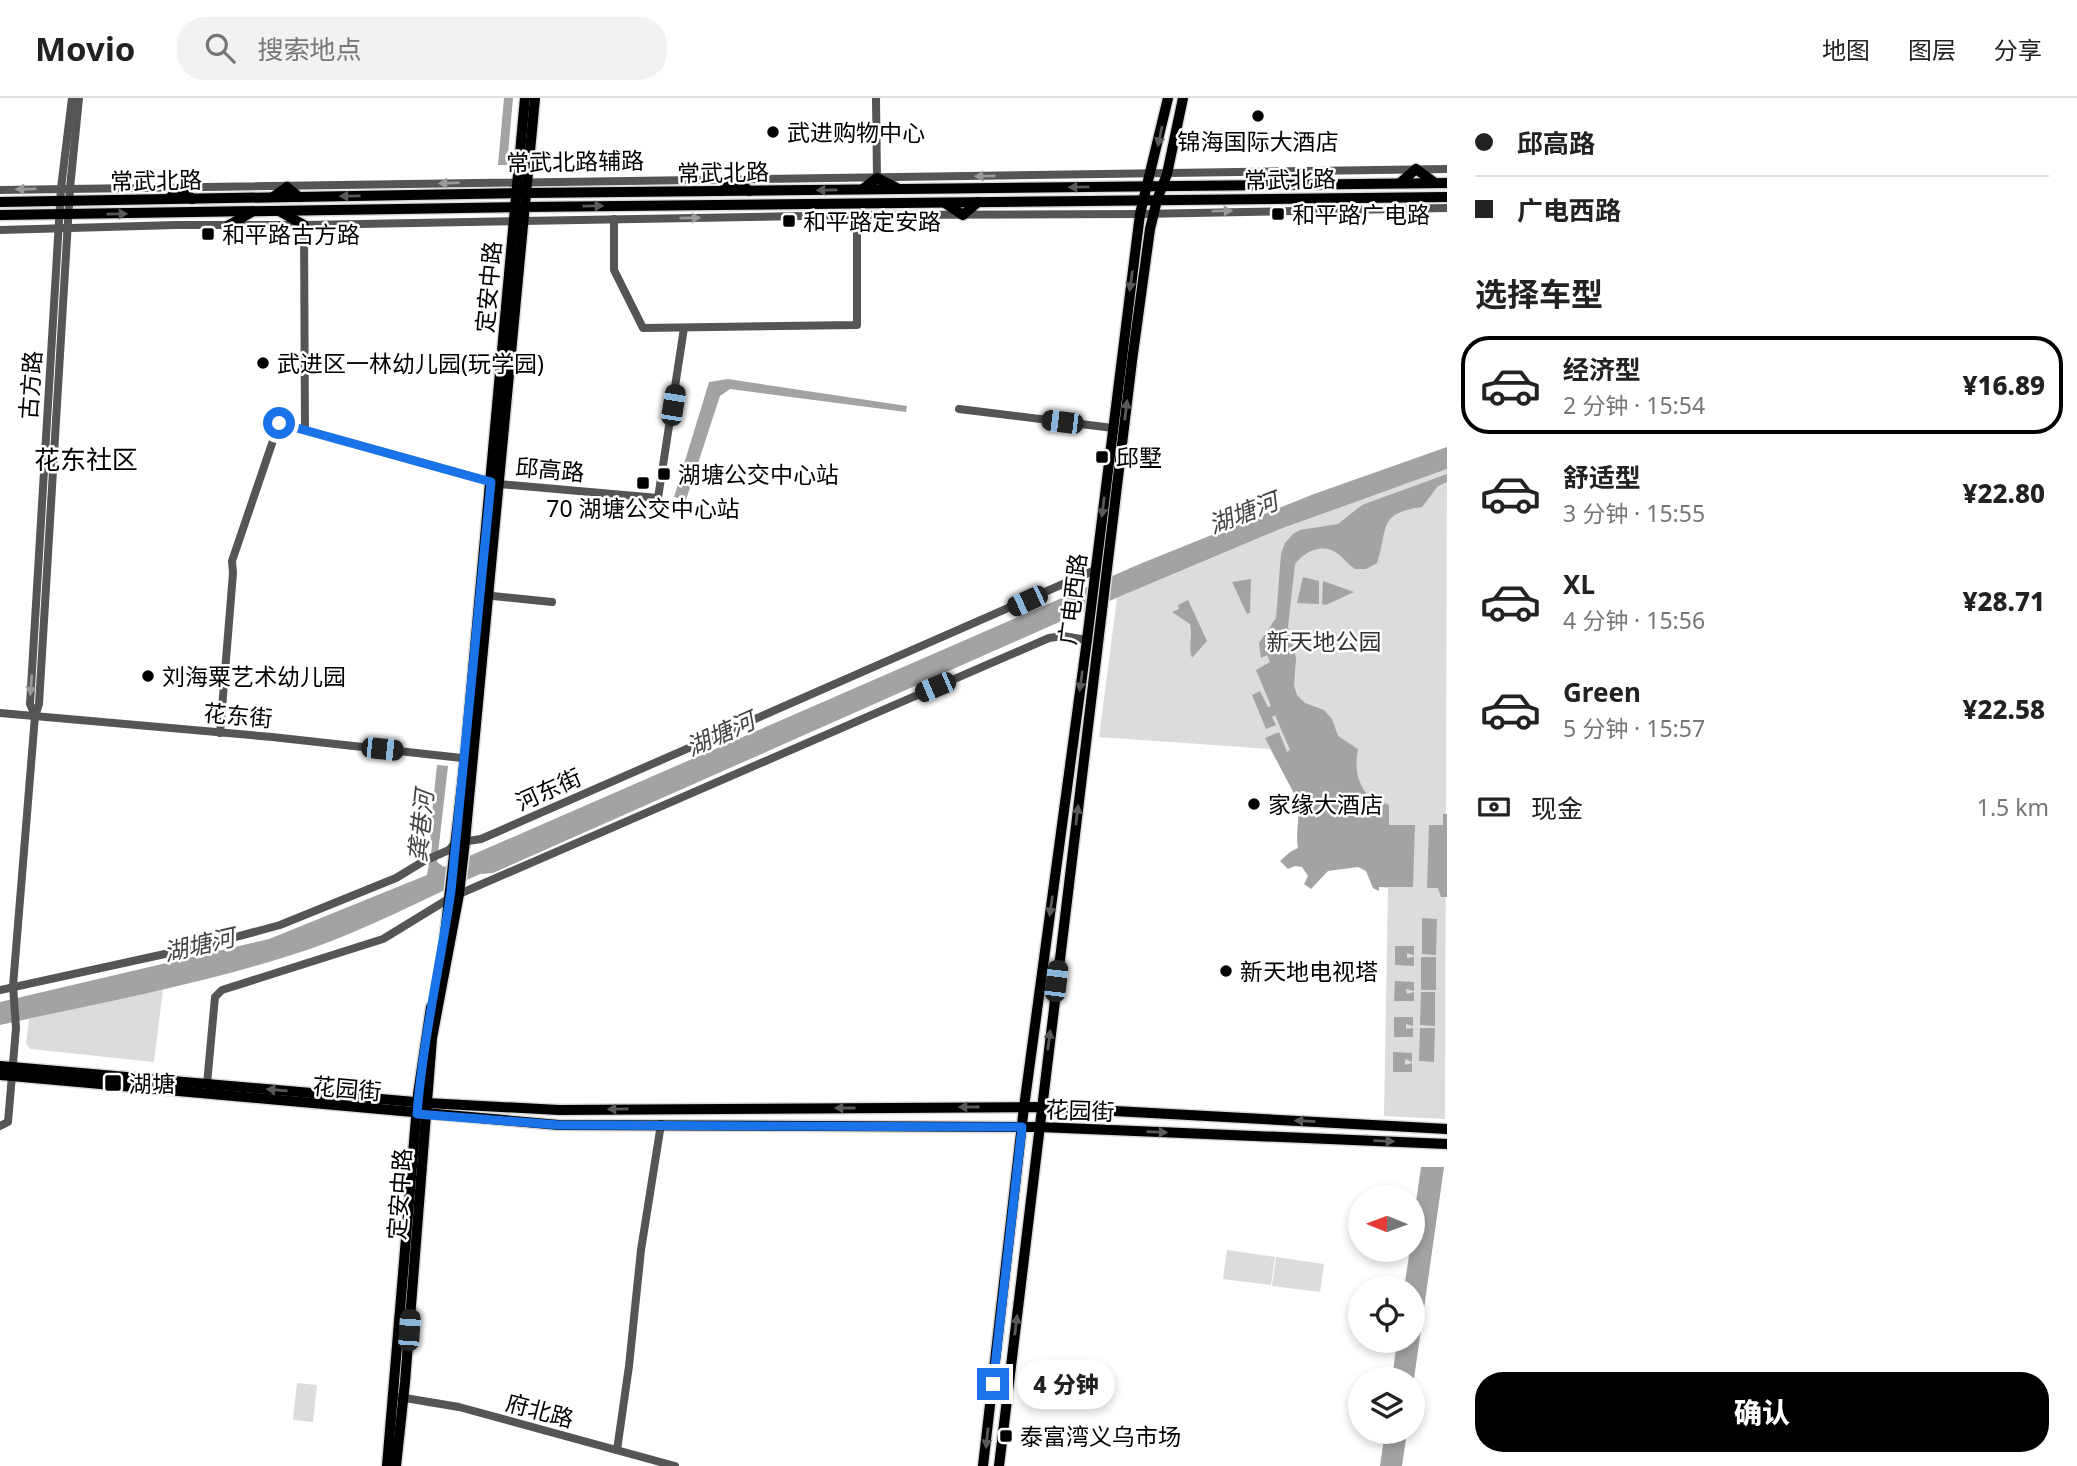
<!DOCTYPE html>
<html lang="zh">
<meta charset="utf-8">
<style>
:root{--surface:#fff;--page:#f2f2f2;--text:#222;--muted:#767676;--line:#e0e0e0;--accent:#000}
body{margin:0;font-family:"Noto Sans","Noto Sans SC",sans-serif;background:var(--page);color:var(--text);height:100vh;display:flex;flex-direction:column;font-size:26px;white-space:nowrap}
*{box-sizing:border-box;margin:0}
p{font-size:23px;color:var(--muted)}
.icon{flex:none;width:38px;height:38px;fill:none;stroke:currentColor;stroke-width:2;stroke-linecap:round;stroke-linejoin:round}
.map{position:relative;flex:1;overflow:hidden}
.details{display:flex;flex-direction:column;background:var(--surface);width:630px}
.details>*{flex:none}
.guide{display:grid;align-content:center;height:154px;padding:0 28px;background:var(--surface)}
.needle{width:46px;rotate:271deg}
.controls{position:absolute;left:1348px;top:1087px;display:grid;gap:14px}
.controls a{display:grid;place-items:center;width:77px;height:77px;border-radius:50%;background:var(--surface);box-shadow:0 4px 10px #0003;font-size:35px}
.end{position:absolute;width:32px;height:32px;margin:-16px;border:9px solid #1a73e8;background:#fff;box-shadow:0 0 0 4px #fff}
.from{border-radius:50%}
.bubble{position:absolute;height:49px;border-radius:24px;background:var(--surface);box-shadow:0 4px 10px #0003;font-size:23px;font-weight:800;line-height:49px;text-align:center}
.car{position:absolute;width:21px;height:42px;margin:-21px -10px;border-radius:9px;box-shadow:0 0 5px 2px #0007;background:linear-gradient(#222 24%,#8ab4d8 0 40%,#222 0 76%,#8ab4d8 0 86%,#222 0)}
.guide b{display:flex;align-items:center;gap:24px;height:66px;font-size:26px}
.guide b+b{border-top:2px solid var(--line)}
.guide i{width:18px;height:18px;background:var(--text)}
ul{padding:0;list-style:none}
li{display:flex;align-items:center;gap:21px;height:98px;margin:0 14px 10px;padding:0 14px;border:4px solid transparent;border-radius:28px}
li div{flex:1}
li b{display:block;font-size:26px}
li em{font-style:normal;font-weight:800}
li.selected{border-color:var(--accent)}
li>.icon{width:63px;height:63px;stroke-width:1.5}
h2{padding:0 28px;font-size:32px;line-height:84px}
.pay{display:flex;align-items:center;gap:18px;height:77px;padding:0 28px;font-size:26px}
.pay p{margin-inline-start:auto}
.primary-button{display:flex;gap:14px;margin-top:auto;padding:14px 28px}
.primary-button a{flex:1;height:80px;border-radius:28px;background:var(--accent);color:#fff;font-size:28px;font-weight:800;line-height:80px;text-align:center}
header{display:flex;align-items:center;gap:42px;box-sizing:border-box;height:98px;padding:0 35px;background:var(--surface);border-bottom:2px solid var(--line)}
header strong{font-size:33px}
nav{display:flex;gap:38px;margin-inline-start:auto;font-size:24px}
.search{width:490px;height:63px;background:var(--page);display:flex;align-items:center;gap:18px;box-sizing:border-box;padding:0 24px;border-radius:28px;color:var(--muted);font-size:26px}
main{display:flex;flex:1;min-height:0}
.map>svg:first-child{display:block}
.green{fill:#dcdcdc}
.water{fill:#a3a3a3}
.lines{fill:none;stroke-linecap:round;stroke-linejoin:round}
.major-casing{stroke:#dbdbdb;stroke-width:13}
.minor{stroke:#555;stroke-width:8}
.major{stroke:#000;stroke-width:10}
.oneway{fill:#595959}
.oneway2{fill:#999}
.route{stroke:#1a73e8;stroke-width:9}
.poi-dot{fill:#000;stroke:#fff;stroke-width:2.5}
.labels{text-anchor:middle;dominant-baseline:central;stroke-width:5;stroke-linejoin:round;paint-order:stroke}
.poi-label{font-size:23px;fill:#000;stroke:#fff;text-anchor:start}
.street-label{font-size:23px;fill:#000;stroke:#fff}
.park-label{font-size:23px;fill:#333;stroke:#fff}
.water-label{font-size:24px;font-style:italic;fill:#444;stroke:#fff}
.quarter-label{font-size:26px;fill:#000;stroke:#fff}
</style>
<header>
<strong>Movio</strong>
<div class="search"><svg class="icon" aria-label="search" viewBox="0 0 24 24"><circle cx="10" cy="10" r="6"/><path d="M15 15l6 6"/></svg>搜索地点</div>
<nav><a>地图</a><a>图层</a><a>分享</a></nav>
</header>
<main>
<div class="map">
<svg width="1447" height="1368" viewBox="0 0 1447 1368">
<rect width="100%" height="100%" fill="#fff"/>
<g class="green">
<path d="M1447 371 1445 1021 1384 1018 1388 790 1379 789V793L1373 790 1366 773 1299 717 1297 701 1270 651 1099 639 1117 500 1283 430Z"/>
<path d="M163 891 154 964 31 951 26 946 29 921Z"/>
<path d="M1227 1152 1275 1159 1271 1187 1223 1181Z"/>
<path d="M1276 1159 1324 1166 1320 1194 1272 1188Z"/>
<path d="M297 1285 317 1287 313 1324 293 1322Z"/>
</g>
<g class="water">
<path d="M504 0H513L507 67H498Z"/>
<path d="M728 281 907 308 906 314 730 291 720 298 686 402 674 399 709 284Z"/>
<path d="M1447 349V371L1283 430 1057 525 493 775 480 776C423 801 368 831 310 851 209 885 104 904 0 927V904L269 841 427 777 432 749 430 735 437 667 448 668 437 764 444 769 1142 465 1314 396Z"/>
<path d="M1447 376V384L1438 388 1422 409C1376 415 1389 432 1377 465L1366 471H1355C1348 467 1344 460 1337 455 1322 445 1305 453 1295 466L1288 529 1296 560 1294 588 1297 597 1305 605 1324 612 1332 621 1338 638 1358 651C1355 668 1356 681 1366 695L1363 699 1371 706 1375 702 1389 707V727H1415L1413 789H1379V793L1373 790 1366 773 1358 769 1328 773 1311 791 1304 786 1308 778 1302 769 1295 768 1288 771 1280 763 1290 754 1298 750C1295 734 1301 717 1297 701L1265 640 1279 634 1287 654 1290 652 1275 617 1272 619 1276 627 1266 631 1252 597 1260 593 1268 609 1271 608 1256 572 1270 564 1267 557 1261 560 1259 545 1276 520 1281 456 1285 445 1293 436 1300 432 1338 426 1362 407Z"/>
<path d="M1303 479 1319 483V506L1297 505Z"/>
<path d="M1251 481 1250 515 1247 516 1232 484Z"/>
<path d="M1323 483 1354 494 1326 507 1322 506Z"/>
<path d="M1188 502 1207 543 1192 560C1188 548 1193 537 1190 526L1172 514 1179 511 1178 507Z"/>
<path d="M1443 716H1447V799H1441L1438 790H1427L1429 727H1443Z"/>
<path d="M1422 820 1437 821 1436 857 1422 856Z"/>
<path d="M1395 848H1414V857L1407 855V860L1414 859V868L1395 867Z"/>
<rect x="1421" y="859" width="15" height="33"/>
<path d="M1395 883 1414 884V893L1406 891 1407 896 1414 894V903H1394Z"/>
<path d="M1421 894H1435V928L1420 927Z"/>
<path d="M1394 919H1413V928L1406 926V931L1413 930V939H1394Z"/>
<path d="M1420 930H1435L1434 964 1419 963Z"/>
<path d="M1393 954 1412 955V964L1405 961V967L1412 965V974H1393Z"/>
<path d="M1421 1069H1444L1412 1295V1281H1392L1397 1243 1412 1242V1190H1404L1410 1152H1412V1131Z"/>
<path d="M1385 1334H1407L1402 1368H1380Z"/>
</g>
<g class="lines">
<g class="major-casing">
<g id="major">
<path d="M1400 85 1416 71 1435 85"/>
<path d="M863 91 877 80 897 90"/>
<path d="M721 93 736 81 749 93"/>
<path d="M273 99 287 89 299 99"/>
<path d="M168 101 182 90 192 101"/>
<path d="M0 104 526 95 1447 85"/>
<path d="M945 105 963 117 978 104"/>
<path d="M279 113 304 127"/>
<path d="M0 117 525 109 1447 99"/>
<path d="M229 127 252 114"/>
<path d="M445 836 465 660 525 0"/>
<path d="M0 968 426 1005 559 1012 1040 1009 1447 1031"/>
<path d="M0 977 559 1027 1040 1029 1447 1046"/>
<path d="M387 1368 418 996 431 909"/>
<path d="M396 1368 405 1284 432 940 459 796 465 743 535 0"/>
<path d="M983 1368 1024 1009 1087 542 1140 116 1168 0"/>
<path d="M999 1368 1132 263 1150 131 1157 102 1167 76 1183 0"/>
</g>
</g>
<g class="minor">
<path d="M876 0 877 80"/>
<path d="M0 92 1447 71"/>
<path d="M614 121V172L643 230 857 227V117"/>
<path d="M304 127 305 332"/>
<path d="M0 132 176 127H304L857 117 1140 116 1447 110"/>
<path d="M959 311 1113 330"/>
<path d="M483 497 552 504"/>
<path d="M0 615 272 639 471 661"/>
<path d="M35 618 30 606 61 90 72 0"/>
<path d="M220 635 233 475 232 463 279 325 499 386 658 400 684 230"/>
<path d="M0 892 206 847 280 827 396 780 424 763 449 752 455 745 481 741 1095 472"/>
<path d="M207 986 215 899 222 892 383 841 450 800 1049 540 1063 538 1087 542"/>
<path d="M0 1028 8 1024 16 930 13 888 35 618 39 606 70 90 79 0"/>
<path d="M399 1299 459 1309 675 1368"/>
<path d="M617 1352 629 1268 641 1152 661 1026"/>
</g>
<use href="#major" class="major"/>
</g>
<defs><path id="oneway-solid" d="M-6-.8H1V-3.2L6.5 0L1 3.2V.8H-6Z" transform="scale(1.75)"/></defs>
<g class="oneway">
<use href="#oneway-solid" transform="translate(1160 38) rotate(102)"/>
<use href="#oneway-solid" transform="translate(1079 89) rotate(179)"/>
<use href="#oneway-solid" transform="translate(827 92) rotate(179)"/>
<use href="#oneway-solid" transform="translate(350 98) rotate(179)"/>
<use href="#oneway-solid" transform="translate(593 108) rotate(-1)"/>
<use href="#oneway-solid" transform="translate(117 116) rotate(-1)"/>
<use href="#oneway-solid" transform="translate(1131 183) rotate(98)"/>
<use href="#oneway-solid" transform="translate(1126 312) rotate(-83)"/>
<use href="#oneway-solid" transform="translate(1103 409) rotate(97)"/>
<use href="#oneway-solid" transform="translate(1081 583) rotate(98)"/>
<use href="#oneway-solid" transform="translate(1077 717) rotate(-83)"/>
<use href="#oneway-solid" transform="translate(1051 808) rotate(98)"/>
<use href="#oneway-solid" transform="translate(1049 942) rotate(-83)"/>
<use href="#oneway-solid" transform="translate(277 992) rotate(-175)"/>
<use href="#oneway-solid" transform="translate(969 1009) rotate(180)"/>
<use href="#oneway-solid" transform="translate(845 1010) rotate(180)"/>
<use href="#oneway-solid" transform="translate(618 1011) rotate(179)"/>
<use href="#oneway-solid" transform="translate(1305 1023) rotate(-177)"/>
<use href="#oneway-solid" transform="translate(1157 1034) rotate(2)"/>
<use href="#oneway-solid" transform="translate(1384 1043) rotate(2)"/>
<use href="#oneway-solid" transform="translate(1016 1227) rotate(-83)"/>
<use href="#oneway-solid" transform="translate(987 1340) rotate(96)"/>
</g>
<g class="oneway2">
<use href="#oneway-solid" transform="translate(985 78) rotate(179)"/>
<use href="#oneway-solid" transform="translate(449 85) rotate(178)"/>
<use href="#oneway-solid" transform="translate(26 91) rotate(179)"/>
<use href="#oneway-solid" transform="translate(1222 113) rotate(-1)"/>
<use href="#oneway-solid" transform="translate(690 120) rotate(-1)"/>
<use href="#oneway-solid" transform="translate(31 587) rotate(94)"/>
</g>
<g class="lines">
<path class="route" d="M279 325 491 384 451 793C440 868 423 941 417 1016L559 1027 1022 1029 993 1286"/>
</g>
<g class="poi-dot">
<circle cx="1258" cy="18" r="7"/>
<circle cx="773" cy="34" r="7"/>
<rect x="1271" y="109" width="14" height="14" rx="3.5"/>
<rect x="782" y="116" width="14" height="14" rx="3.5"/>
<rect x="201" y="129" width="14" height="14" rx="3.5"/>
<circle cx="263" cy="265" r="7"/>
<rect x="1095" y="352" width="14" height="14" rx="3.5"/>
<rect x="657" y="369" width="14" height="14" rx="3.5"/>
<rect x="636" y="378" width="14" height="14" rx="3.5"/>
<circle cx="148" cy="578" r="7"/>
<circle cx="1254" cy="706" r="7"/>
<circle cx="1226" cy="873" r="7"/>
<rect x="104" y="976" width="18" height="18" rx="3.5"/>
<rect x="999" y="1331" width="14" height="14" rx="3.5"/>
</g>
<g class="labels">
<g class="poi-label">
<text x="787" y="34">武进购物中心</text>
<text x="1258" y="43" text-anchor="middle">锦海国际大酒店</text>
<text x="1292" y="116">和平路广电路</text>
<text x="803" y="123">和平路定安路</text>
<text x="222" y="136">和平路古方路</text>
<text x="277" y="265">武进区一林幼儿园(玩学园)</text>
<text x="1116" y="359">邱墅</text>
<text x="678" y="376">湖塘公交中心站</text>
<text x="643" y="410" text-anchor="middle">70 湖塘公交中心站</text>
<text x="162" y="578">刘海粟艺术幼儿园</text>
<text x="1268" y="706">家缘大酒店</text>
<text x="1240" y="873">新天地电视塔</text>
<text x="129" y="985">湖塘</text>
<text x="1020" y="1338">泰富湾义乌市场</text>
</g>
<g class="street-label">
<text transform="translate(575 63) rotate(-1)">常武北路辅路</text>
<text transform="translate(723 74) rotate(-1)">常武北路</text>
<text transform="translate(1290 81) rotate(-1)">常武北路</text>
<text transform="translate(156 82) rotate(-1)">常武北路</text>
<text transform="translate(488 189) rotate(-85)">定安中路</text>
<text transform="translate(30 287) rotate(-86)">古方路</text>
<text transform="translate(550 371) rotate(5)">邱高路</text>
<text transform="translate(1072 501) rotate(-83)">广电西路</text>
<text transform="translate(238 617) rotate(5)">花东街</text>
<text transform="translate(548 691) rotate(-24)">河东街</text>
<text transform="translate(347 990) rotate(5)">花园街</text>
<text transform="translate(1080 1012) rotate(2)">花园街</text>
<text transform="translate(399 1096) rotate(-86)">定安中路</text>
<text transform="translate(540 1312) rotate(15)">府北路</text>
</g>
<g class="park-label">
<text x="1324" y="543">新天地公园</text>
</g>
<g class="water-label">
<text transform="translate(1243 414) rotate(-21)">湖塘河</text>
<text transform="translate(720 635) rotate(-24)">湖塘河</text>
<text transform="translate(420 728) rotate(-84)">龚巷河</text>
<text transform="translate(199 846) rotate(-13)">湖塘河</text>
</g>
<g class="quarter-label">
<text x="86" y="361">花东社区</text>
</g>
</g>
</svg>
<div class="controls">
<a><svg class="needle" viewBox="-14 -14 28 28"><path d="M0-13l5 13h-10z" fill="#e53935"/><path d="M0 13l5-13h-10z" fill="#767676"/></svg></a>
<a><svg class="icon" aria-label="locate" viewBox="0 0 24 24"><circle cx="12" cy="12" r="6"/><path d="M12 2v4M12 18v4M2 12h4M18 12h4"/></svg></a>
<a><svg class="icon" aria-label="layers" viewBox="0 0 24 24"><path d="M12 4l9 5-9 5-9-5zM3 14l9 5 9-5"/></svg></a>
</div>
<i class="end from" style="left:279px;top:325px"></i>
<i class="end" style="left:993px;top:1286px"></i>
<div class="bubble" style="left:1017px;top:1262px;width:98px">4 分钟</div>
<i class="car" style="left:673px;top:307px;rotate:9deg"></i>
<i class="car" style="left:1062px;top:324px;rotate:277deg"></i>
<i class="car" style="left:1027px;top:503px;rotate:245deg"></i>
<i class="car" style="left:935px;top:589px;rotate:247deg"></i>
<i class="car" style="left:382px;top:651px;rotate:96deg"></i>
<i class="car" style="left:1056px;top:883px;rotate:7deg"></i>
<i class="car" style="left:409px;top:1232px;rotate:4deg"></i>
</div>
<section class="details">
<div class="guide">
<b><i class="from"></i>邱高路</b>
<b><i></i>广电西路</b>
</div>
<h2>选择车型</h2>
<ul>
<li class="selected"><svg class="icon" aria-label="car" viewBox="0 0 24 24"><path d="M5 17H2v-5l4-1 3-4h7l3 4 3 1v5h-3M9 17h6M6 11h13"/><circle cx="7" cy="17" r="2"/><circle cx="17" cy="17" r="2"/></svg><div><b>经济型</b><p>2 分钟 · 15:54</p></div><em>¥16.89</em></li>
<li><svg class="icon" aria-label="car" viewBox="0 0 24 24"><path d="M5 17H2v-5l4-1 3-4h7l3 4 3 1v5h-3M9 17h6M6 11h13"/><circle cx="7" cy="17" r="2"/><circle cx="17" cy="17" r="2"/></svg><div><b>舒适型</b><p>3 分钟 · 15:55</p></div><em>¥22.80</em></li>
<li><svg class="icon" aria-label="car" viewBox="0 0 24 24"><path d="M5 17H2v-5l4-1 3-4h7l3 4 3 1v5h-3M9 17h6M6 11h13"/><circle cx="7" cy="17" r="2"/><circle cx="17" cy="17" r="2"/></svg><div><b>XL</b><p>4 分钟 · 15:56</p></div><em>¥28.71</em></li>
<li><svg class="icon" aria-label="car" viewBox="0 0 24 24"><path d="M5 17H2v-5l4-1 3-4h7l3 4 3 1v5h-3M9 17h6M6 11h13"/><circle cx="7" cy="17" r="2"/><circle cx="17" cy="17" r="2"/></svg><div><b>Green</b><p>5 分钟 · 15:57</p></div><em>¥22.58</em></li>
</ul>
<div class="pay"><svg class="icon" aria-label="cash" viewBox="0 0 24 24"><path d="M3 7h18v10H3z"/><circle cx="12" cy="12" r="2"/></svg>现金<p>1.5 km</p></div>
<div class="primary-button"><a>确认</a></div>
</section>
</main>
